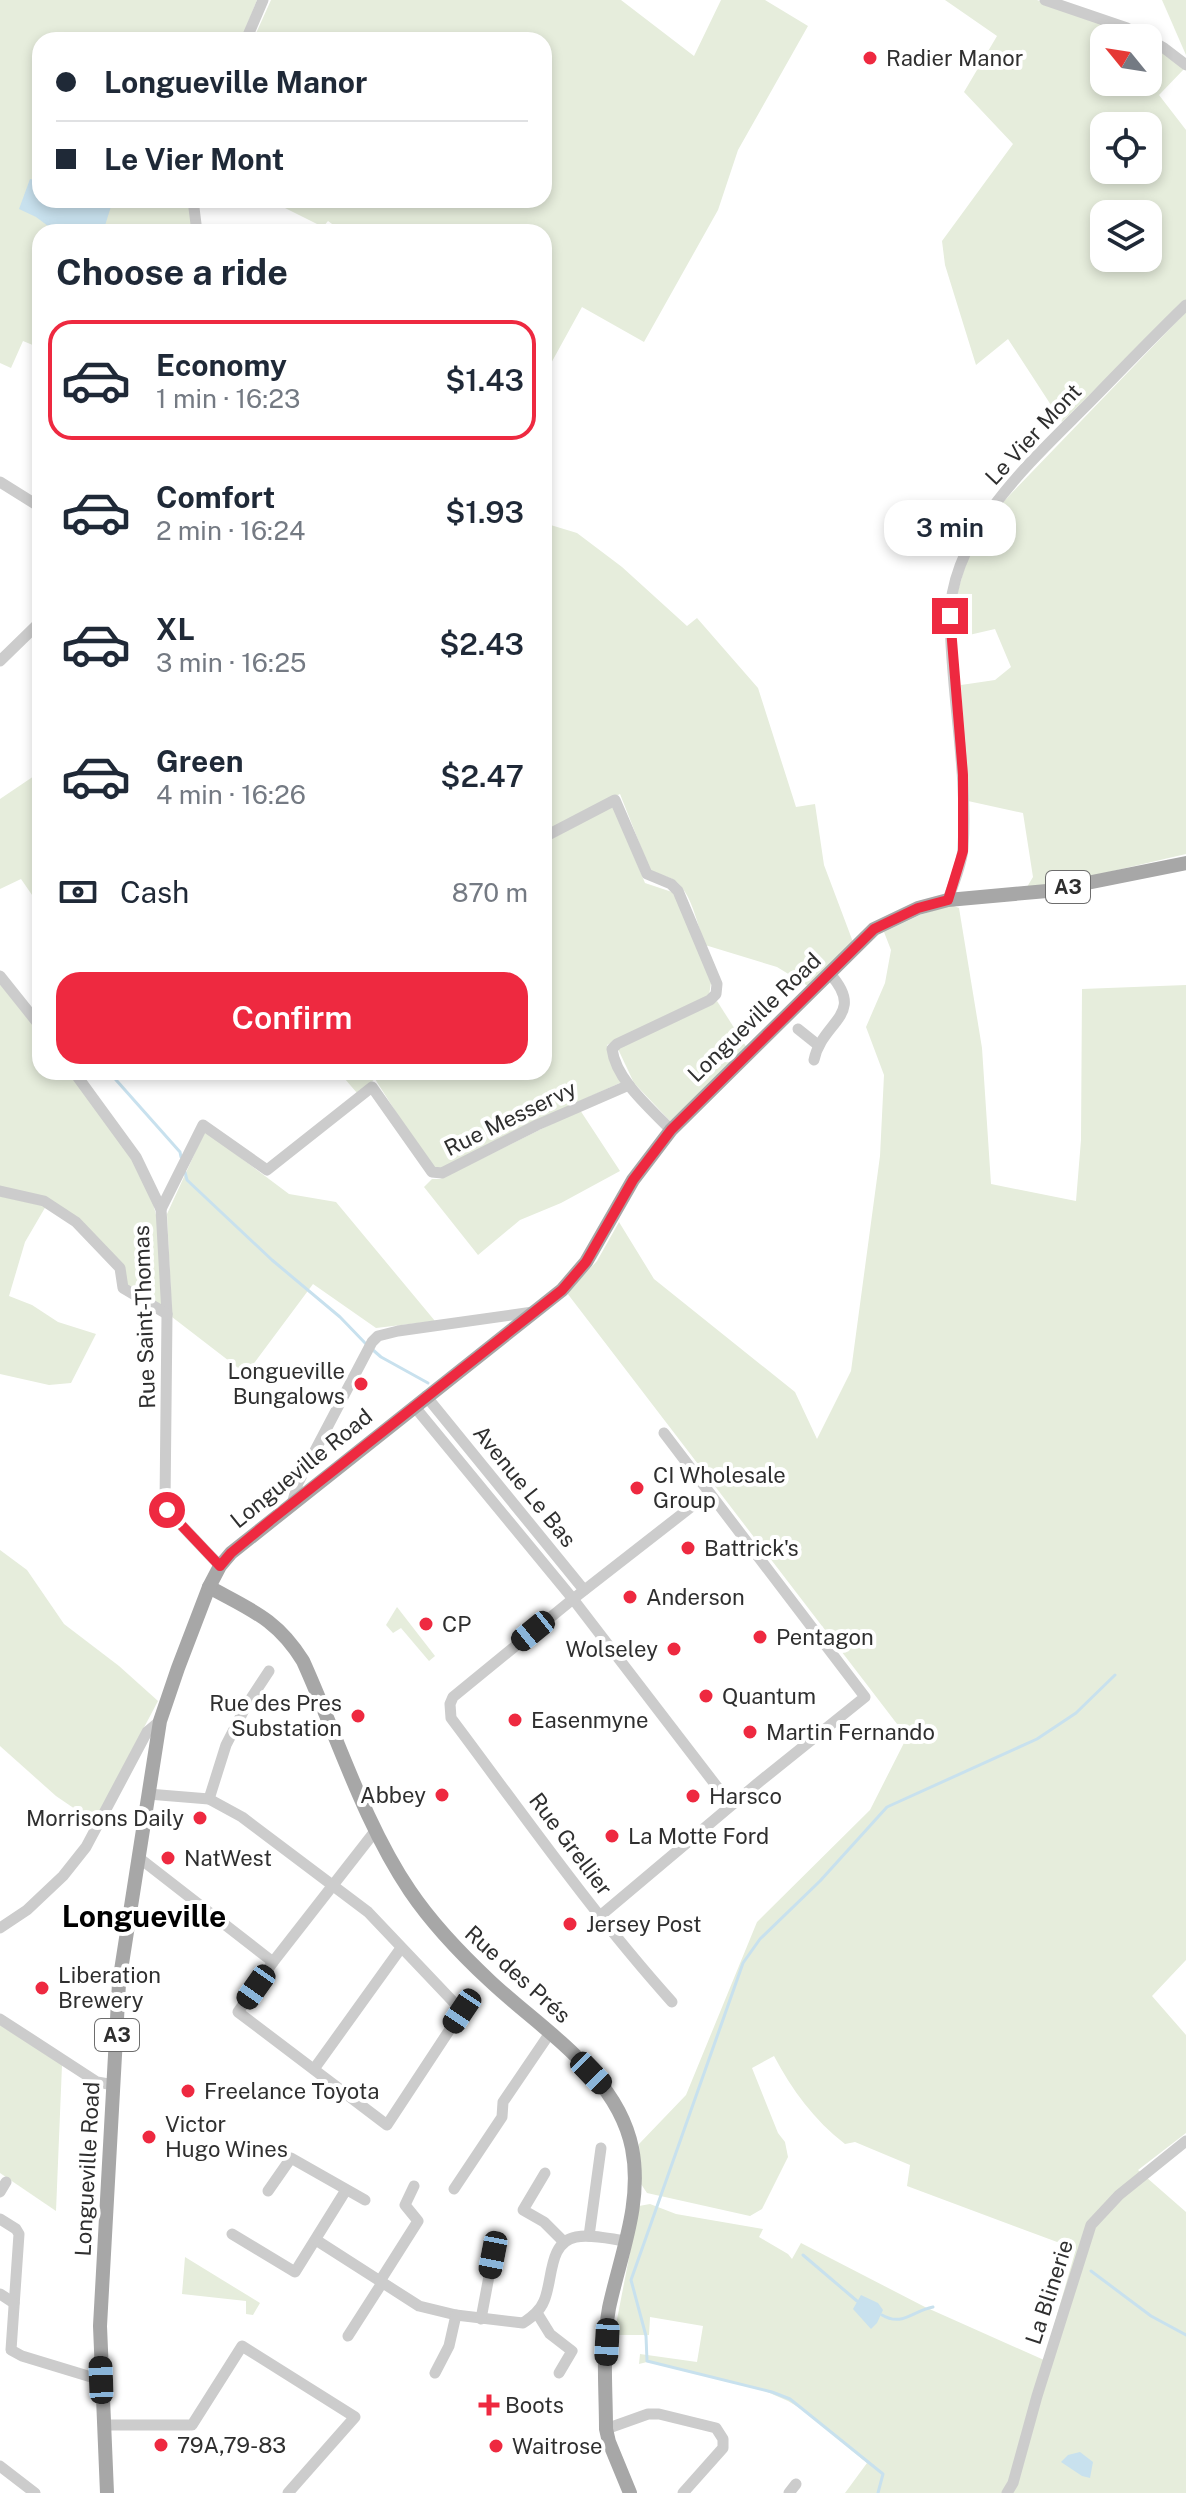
<!DOCTYPE html>
<meta charset="utf-8">
<style>
:root{--surface:#fff;--page:#f2f2f3;--text:#1f2937;--muted:#747a83;--line:#e0e1e3;--accent:#ee2940}
body{margin:0;font-family:"Public Sans",sans-serif;background:var(--page);color:var(--text);height:100vh;display:flex;flex-direction:column;font-size:30px;white-space:nowrap}
*{box-sizing:border-box;margin:0}
p{font-size:26px;color:var(--muted)}
.icon{flex:none;width:44px;height:44px;fill:none;stroke:currentColor;stroke-width:2;stroke-linecap:round;stroke-linejoin:round}
.map{position:relative;flex:1;overflow:hidden}
.drawer{position:absolute;left:32px;top:224px;width:520px;height:856px;display:flex;flex-direction:column;background:var(--surface);border-radius:24px;box-shadow:0 4px 12px #0003}
.drawer>*{flex:none}
.top-card{position:absolute;left:32px;top:32px;width:520px;height:176px;border-radius:24px;box-shadow:0 4px 12px #0003;display:grid;align-content:center;height:176px;padding:0 24px;background:var(--surface)}
.needle{width:52px;rotate:300deg}
.buttons{position:absolute;left:1090px;top:24px;display:grid;gap:16px}
.buttons a{display:grid;place-items:center;width:72px;height:72px;border-radius:16px;background:var(--surface);box-shadow:0 4px 12px #0003;font-size:40px}
.end{position:absolute;width:36px;height:36px;margin:-18px;border:10px solid #ee2940;background:#fff;box-shadow:0 0 0 4px #fff}
.from{border-radius:50%}
.bubble{position:absolute;height:56px;border-radius:24px;background:var(--surface);box-shadow:0 4px 12px #0003;font-size:26px;font-weight:600;line-height:56px;text-align:center}
.car{position:absolute;width:24px;height:48px;margin:-24px -12px;border-radius:10px;box-shadow:0 0 6px 2px #0007;background:linear-gradient(#222 24%,#8ab4d8 0 40%,#222 0 76%,#8ab4d8 0 86%,#222 0)}
.top-card b{display:flex;align-items:center;gap:28px;height:76px;font-size:30px}
.top-card b+b{border-top:2px solid var(--line)}
.top-card i{width:20px;height:20px;background:var(--text)}
ul{padding:0;list-style:none}
li{display:flex;align-items:center;gap:24px;height:120px;margin:0 16px 12px;padding:0 8px;border:4px solid transparent;border-radius:24px}
li div{flex:1}
li b{display:block;font-size:30px}
li em{font-style:normal;font-weight:600}
li.selected{border-color:var(--accent)}
li>.icon{width:72px;height:72px;stroke-width:1.5}
h2{padding:0 24px;font-size:36px;line-height:96px}
.pay{display:flex;align-items:center;gap:20px;height:88px;padding:0 24px;font-size:30px}
.pay p{margin-inline-start:auto}
.action{display:flex;gap:16px;margin-top:auto;padding:16px 24px}
.action a{flex:1;height:92px;border-radius:24px;background:var(--accent);color:#fff;font-size:32px;font-weight:600;line-height:92px;text-align:center}
.map>svg:first-child{display:block}
.green{fill:#e6eddc;fill-rule:evenodd}
.water{fill:#c8e1ee}
.lines{fill:none;stroke-linecap:round;stroke-linejoin:round}
.stream{stroke:#c8e1ee;stroke-width:3}
.minor{stroke:#ccc;stroke-width:11}
.major{stroke:#a7a7a7;stroke-width:14}
.route{stroke:#ee2940;stroke-width:10}
.poi-dot{fill:#ee2940;stroke:#fff;stroke-width:3}
.labels{text-anchor:middle;dominant-baseline:central;stroke-width:8;stroke-linejoin:round;paint-order:stroke}
.shield{fill:#fff;stroke:#6d6d6d;stroke-width:2}
.shield-label{font-size:20px;font-weight:bold;fill:#2f2f2f}
.poi-label{font-size:22px;fill:#2f2f2f;stroke:#fff;text-anchor:start}
.street-label{font-size:22px;fill:#2f2f2f;stroke:#fff}
.district-label{font-size:30px;font-weight:bold;fill:#000;stroke:#fff}
</style>
<div class="map">
<svg width="1186" height="2493" viewBox="0 0 1186 2493">
<rect width="100%" height="100%" fill="#fff"/>
<g class="green">
<path d="M0 0H257L241 40H40V200H189L192 232H40V348L23 341 11 368 0 363Z"/>
<path d="M271 0H621L694 56 721 0H765L808 26 738 150 718 210 644 342 582 307 544 376V232H343L328 221 323 227 269 200H544V40H253Z"/>
<path d="M945 0H1037L1138 38H1104V82H1148V43L1185 68 1159 95 1186 130V300L1062 422 1008 339 976 365 945 265 942 241 1013 144 964 92 997 36ZM1104 126H1148V170H1104ZM1104 214H1148V258H1104Z"/>
<path d="M1162 0H1186V55Z"/>
<path d="M1186 312V854L1057 884 1027 887 1033 877 1023 813 968 801 961 685 995 680 1011 667 995 629 956 638 958 591 965 566 978 539 1005 500Z"/>
<path d="M544 523 577 533 622 567 687 626 697 618 758 688 796 807 815 804 824 865 853 942 808 986 777 967 705 945C697 925 692 892 674 880 667 875 658 876 650 870L620 794 544 832Z"/>
<path d="M40 772V905H39L21 879 0 889V799Z"/>
<path d="M613 806 645 883 672 892 681 904 711 983 709 995 607 1045 622 1082 514 1131 442 1169 431 1167 375 1079 357 1093 339 1072H544V843Z"/>
<path d="M951 905 959 908 982 1048 991 1184 1076 1201 1081 1140 1082 989 1186 985V1960L1152 1996 1186 2035V2133L1138 2170 1186 2212V2493H845L867 2463 803 2410 788 2401 765 2391 647 2362 639 2364 640 2354 697 2362 703 2326 650 2317 649 2335H614L639 2206 650 2204 676 2214 763 2229 759 2237 788 2254 792 2259 801 2243 925 2307 1044 2360 1076 2249 907 2186 910 2165 855 2142 845 2144C814 2120 792 2090 774 2056L752 2068 778 2133 785 2142 788 2157 762 2209 750 2216 647 2193 641 2184 639 2144 686 2095 757 1922 870 1810 907 1737 567 1293 597 1261 619 1222 654 1279 795 1392 817 1439 851 1371 880 1156 884 1075 866 1027 885 983 891 950 884 932 920 915Z"/>
<path d="M0 982 40 1032V1072H68C97 1112 147 1166 156 1215 162 1244 160 1278 162 1308L129 1289 79 1220 0 1187Z"/>
<path d="M717 1001 747 1048 670 1121 634 1083 618 1049Z"/>
<path d="M580 1110 620 1171 561 1203 520 1220 478 1255 424 1187 432 1179H440Z"/>
<path d="M205 1131 289 1194 336 1202 435 1321 376 1328 313 1284 246 1374 172 1317 167 1214Z"/>
<path d="M0 1193 46 1206 25 1242 9 1296 32 1305 58 1322 96 1334 71 1383 49 1385 0 1374Z"/>
<path d="M0 1550 27 1570 64 1624 119 1666 158 1701 94 1822 56 1796 0 1746Z"/>
<path d="M397 1607 435 1656 429 1661 401 1628 393 1633 386 1625Z"/>
<path d="M0 2025 62 2065 56 2211 0 2173Z"/>
<path d="M185 2257 260 2303 253 2315 246 2314V2301L182 2294Z"/>
</g>
<g class="water">
<path d="M30 179 40 181V200H113L103 232H56L36 217 19 209Z"/>
<path d="M861 2295 878 2303 883 2310 877 2323 871 2329 853 2309Z"/>
<path d="M1080 2452 1093 2462 1090 2478 1082 2476 1061 2462 1068 2455Z"/>
</g>
<g class="lines">
<g class="stream">
<path d="M109 1072 180 1152 181 1157"/>
<path d="M185 1172 187 1180 272 1260 340 1317 367 1345"/>
<path d="M373 1350 381 1357 428 1383"/>
<path d="M803 2255 857 2301"/>
<path d="M1091 2271 1151 2316 1186 2335"/>
<path d="M882 2315C902 2327 912 2311 933 2307"/>
<path d="M878 2493 883 2474 790 2399 772 2392 647 2361 646 2336 631 2280 743 1963 760 1939 820 1881 887 1807 1037 1739 1076 1713 1115 1675"/>
</g>
<g class="minor">
<path d="M1045 0 1127 28 1146 38"/>
<path d="M1148 39 1164 48 1186 65"/>
<path d="M246 40 263 0"/>
<path d="M193 200 197 232"/>
<path d="M0 482 40 507"/>
<path d="M0 661 40 622"/>
<path d="M544 837 615 800 647 874 671 884 678 891 717 984 716 994 710 1000 617 1044 612 1049C616 1080 650 1108 671 1130"/>
<path d="M948 900C953 884 962 865 963 848 968 771 951 695 950 618 950 531 1036 457 1092 400 1123 368 1154 336 1186 305"/>
<path d="M0 976 40 1026"/>
<path d="M798 1029 818 1045"/>
<path d="M814 1060C822 1021 867 1015 830 974"/>
<path d="M74 1072 136 1157 161 1209 167 1314 165 1503 167 1510 220 1566"/>
<path d="M0 1191 44 1201 76 1222 120 1268 123 1288 167 1314"/>
<path d="M161 1209 203 1125 267 1170 372 1087 432 1172 442 1173 537 1125 629 1085"/>
<path d="M426 1396 584 1590"/>
<path d="M414 1406 573 1599 453 1697 450 1704 451 1718C523 1814 592 1913 672 2002"/>
<path d="M709 1493 573 1599 731 1805"/>
<path d="M292 1504 298 1483 372 1342 378 1336 398 1331 533 1312"/>
<path d="M209 1799 226 1745 246 1706 269 1671"/>
<path d="M138 1857 273 1962 238 2012 387 2125 462 2011 368 1912 242 1817 209 1799 148 1794"/>
<path d="M600 1916 758 1783 865 1697 664 1433"/>
<path d="M0 1928 27 1910 63 1876 86 1847 147 1732 160 1721"/>
<path d="M273 1962 376 1830"/>
<path d="M0 2019 97 2082 114 2085"/>
<path d="M314 2069 401 1948"/>
<path d="M545 2173 523 2210 544 2222 564 2242"/>
<path d="M454 2189 502 2117 503 2102 550 2033"/>
<path d="M268 2191 291 2158 365 2200"/>
<path d="M0 2192 6 2182"/>
<path d="M0 2219 16 2229 19 2234 11 2350 22 2356 101 2380"/>
<path d="M232 2234 295 2272 346 2190"/>
<path d="M589 2236 601 2148"/>
<path d="M316 2240 419 2306 456 2315 523 2323C532 2317 540 2311 544 2301 553 2281 548 2242 576 2237 592 2234 610 2239 626 2241"/>
<path d="M380 2281 418 2221 405 2205 414 2186"/>
<path d="M0 2294 14 2303"/>
<path d="M537 2313 550 2334 572 2351 559 2373"/>
<path d="M481 2319 493 2255"/>
<path d="M348 2336 382 2283"/>
<path d="M435 2373 449 2346 456 2315"/>
<path d="M104 2425H192L242 2346 355 2417 288 2493"/>
<path d="M606 2429 648 2414H659L716 2428 723 2439V2448L683 2493"/>
<path d="M0 2466 35 2493"/>
<path d="M789 2493 796 2484"/>
<path d="M1007 2493 1013 2483 1037 2396 1091 2225 1119 2195 1186 2141"/>
</g>
<g class="major">
<path d="M209 1587C251 1610 277 1619 303 1661 337 1736 364 1823 410 1891 433 1925 460 1953 490 1981 542 2030 617 2074 632 2148 643 2203 620 2256 609 2308 602 2347 606 2390 606 2429L609 2442 630 2493"/>
<path d="M107 2493 100 2326 119 1983 160 1721 178 1668 209 1587 220 1566 231 1553 562 1290 586 1262 633 1180 671 1130 874 929 918 908 948 900 1047 891 1186 863"/>
</g>
</g>
<g class="lines">
<path class="route" d="M167 1510 220 1566 231 1553 271 1520 562 1290 586 1262 633 1180 671 1130 874 929 918 908 948 900 963 851V775L950 616"/>
</g>
<g class="poi-dot">
<circle cx="870" cy="58" r="8"/>
<circle cx="361" cy="1384" r="8"/>
<circle cx="637" cy="1488" r="8"/>
<circle cx="688" cy="1548" r="8"/>
<circle cx="630" cy="1597" r="8"/>
<circle cx="426" cy="1624" r="8"/>
<circle cx="760" cy="1637" r="8"/>
<circle cx="674" cy="1649" r="8"/>
<circle cx="706" cy="1696" r="8"/>
<circle cx="358" cy="1716" r="8"/>
<circle cx="515" cy="1720" r="8"/>
<circle cx="750" cy="1732" r="8"/>
<circle cx="442" cy="1795" r="8"/>
<circle cx="693" cy="1796" r="8"/>
<circle cx="200" cy="1818" r="8"/>
<circle cx="612" cy="1836" r="8"/>
<circle cx="168" cy="1858" r="8"/>
<circle cx="570" cy="1924" r="8"/>
<circle cx="42" cy="1988" r="8"/>
<circle cx="188" cy="2091" r="8"/>
<circle cx="149" cy="2137" r="8"/>
<path d="M485 2393h8v8h8v8h-8v8h-8v-8h-8v-8h8z"/>
<circle cx="161" cy="2445" r="8"/>
<circle cx="496" cy="2446" r="8"/>
</g>
<g class="labels">
<g class="shield">
<rect x="1046" y="871" width="44" height="32" rx="6"/>
<rect x="95" y="2019" width="44" height="32" rx="6"/>
</g>
<g class="shield-label">
<text x="1068" y="887">A3</text>
<text x="117" y="2035">A3</text>
</g>
<g class="poi-label">
<text x="886" y="58">Radier Manor</text>
<text x="345" y="1371" text-anchor="end">Longueville<tspan x="345" dy="25">Bungalows</tspan></text>
<text x="653" y="1475">CI Wholesale<tspan x="653" dy="25">Group</tspan></text>
<text x="704" y="1548">Battrick's</text>
<text x="646" y="1597">Anderson</text>
<text x="442" y="1624">CP</text>
<text x="776" y="1637">Pentagon</text>
<text x="658" y="1649" text-anchor="end">Wolseley</text>
<text x="722" y="1696">Quantum</text>
<text x="342" y="1703" text-anchor="end">Rue des Pres<tspan x="342" dy="25">Substation</tspan></text>
<text x="531" y="1720">Easenmyne</text>
<text x="766" y="1732">Martin Fernando</text>
<text x="426" y="1795" text-anchor="end">Abbey</text>
<text x="709" y="1796">Harsco</text>
<text x="184" y="1818" text-anchor="end">Morrisons Daily</text>
<text x="628" y="1836">La Motte Ford</text>
<text x="184" y="1858">NatWest</text>
<text x="586" y="1924">Jersey Post</text>
<text x="58" y="1975">Liberation<tspan x="58" dy="25">Brewery</tspan></text>
<text x="204" y="2091">Freelance Toyota</text>
<text x="165" y="2124">Victor<tspan x="165" dy="25">Hugo Wines</tspan></text>
<text x="505" y="2405">Boots</text>
<text x="177" y="2445">79A,79-83</text>
<text x="512" y="2446">Waitrose</text>
</g>
<g class="street-label">
<text transform="translate(1033 434) rotate(-47)">Le Vier Mont</text>
<text transform="translate(754 1017) rotate(-44)">Longueville Road</text>
<text transform="translate(510 1118) rotate(-26)">Rue Messervy</text>
<text transform="translate(144 1317) rotate(-92)">Rue Saint-Thomas</text>
<text transform="translate(301 1468) rotate(-39)">Longueville Road</text>
<text transform="translate(525 1486) rotate(51)">Avenue Le Bas</text>
<text transform="translate(571 1844) rotate(53)">Rue Grellier</text>
<text transform="translate(518 1974) rotate(42)">Rue des Prés</text>
<text transform="translate(87 2169) rotate(-87)">Longueville Road</text>
<text transform="translate(1049 2292) rotate(-72)">La Blinerie</text>
</g>
<g class="district-label">
<text x="144" y="1916">Longueville</text>
</g>
</g>
</svg>
<div class="buttons">
<a><svg class="needle" viewBox="-14 -14 28 28"><path d="M0-13l5 13h-10z" fill="#e53935"/><path d="M0 13l5-13h-10z" fill="#747a83"/></svg></a>
<a><svg class="icon" aria-label="locate" viewBox="0 0 24 24"><circle cx="12" cy="12" r="6"/><path d="M12 2v4M12 18v4M2 12h4M18 12h4"/></svg></a>
<a><svg class="icon" aria-label="layers" viewBox="0 0 24 24"><path d="M12 4l9 5-9 5-9-5zM3 14l9 5 9-5"/></svg></a>
</div>
<i class="end from" style="left:167px;top:1510px"></i>
<i class="end" style="left:950px;top:616px"></i>
<div class="bubble" style="left:884px;top:500px;width:132px">3 min</div>
<i class="car" style="left:533px;top:1631px;rotate:231deg"></i>
<i class="car" style="left:256px;top:1987px;rotate:215deg"></i>
<i class="car" style="left:462px;top:2011px;rotate:214deg"></i>
<i class="car" style="left:591px;top:2073px;rotate:136deg"></i>
<i class="car" style="left:493px;top:2255px;rotate:191deg"></i>
<i class="car" style="left:607px;top:2342px;rotate:183deg"></i>
<i class="car" style="left:101px;top:2380px;rotate:358deg"></i>
<div class="top-card">
<b><i class="from"></i>Longueville Manor</b>
<b><i></i>Le Vier Mont</b>
</div>
<section class="drawer">
<h2>Choose a ride</h2>
<ul>
<li class="selected"><svg class="icon" aria-label="car" viewBox="0 0 24 24"><path d="M5 17H2v-5l4-1 3-4h7l3 4 3 1v5h-3M9 17h6M6 11h13"/><circle cx="7" cy="17" r="2"/><circle cx="17" cy="17" r="2"/></svg><div><b>Economy</b><p>1 min · 16:23</p></div><em>$1.43</em></li>
<li><svg class="icon" aria-label="car" viewBox="0 0 24 24"><path d="M5 17H2v-5l4-1 3-4h7l3 4 3 1v5h-3M9 17h6M6 11h13"/><circle cx="7" cy="17" r="2"/><circle cx="17" cy="17" r="2"/></svg><div><b>Comfort</b><p>2 min · 16:24</p></div><em>$1.93</em></li>
<li><svg class="icon" aria-label="car" viewBox="0 0 24 24"><path d="M5 17H2v-5l4-1 3-4h7l3 4 3 1v5h-3M9 17h6M6 11h13"/><circle cx="7" cy="17" r="2"/><circle cx="17" cy="17" r="2"/></svg><div><b>XL</b><p>3 min · 16:25</p></div><em>$2.43</em></li>
<li><svg class="icon" aria-label="car" viewBox="0 0 24 24"><path d="M5 17H2v-5l4-1 3-4h7l3 4 3 1v5h-3M9 17h6M6 11h13"/><circle cx="7" cy="17" r="2"/><circle cx="17" cy="17" r="2"/></svg><div><b>Green</b><p>4 min · 16:26</p></div><em>$2.47</em></li>
</ul>
<div class="pay"><svg class="icon" aria-label="cash" viewBox="0 0 24 24"><path d="M3 7h18v10H3z"/><circle cx="12" cy="12" r="2"/></svg>Cash<p>870 m</p></div>
<div class="action"><a>Confirm</a></div>
</section>
</div>
